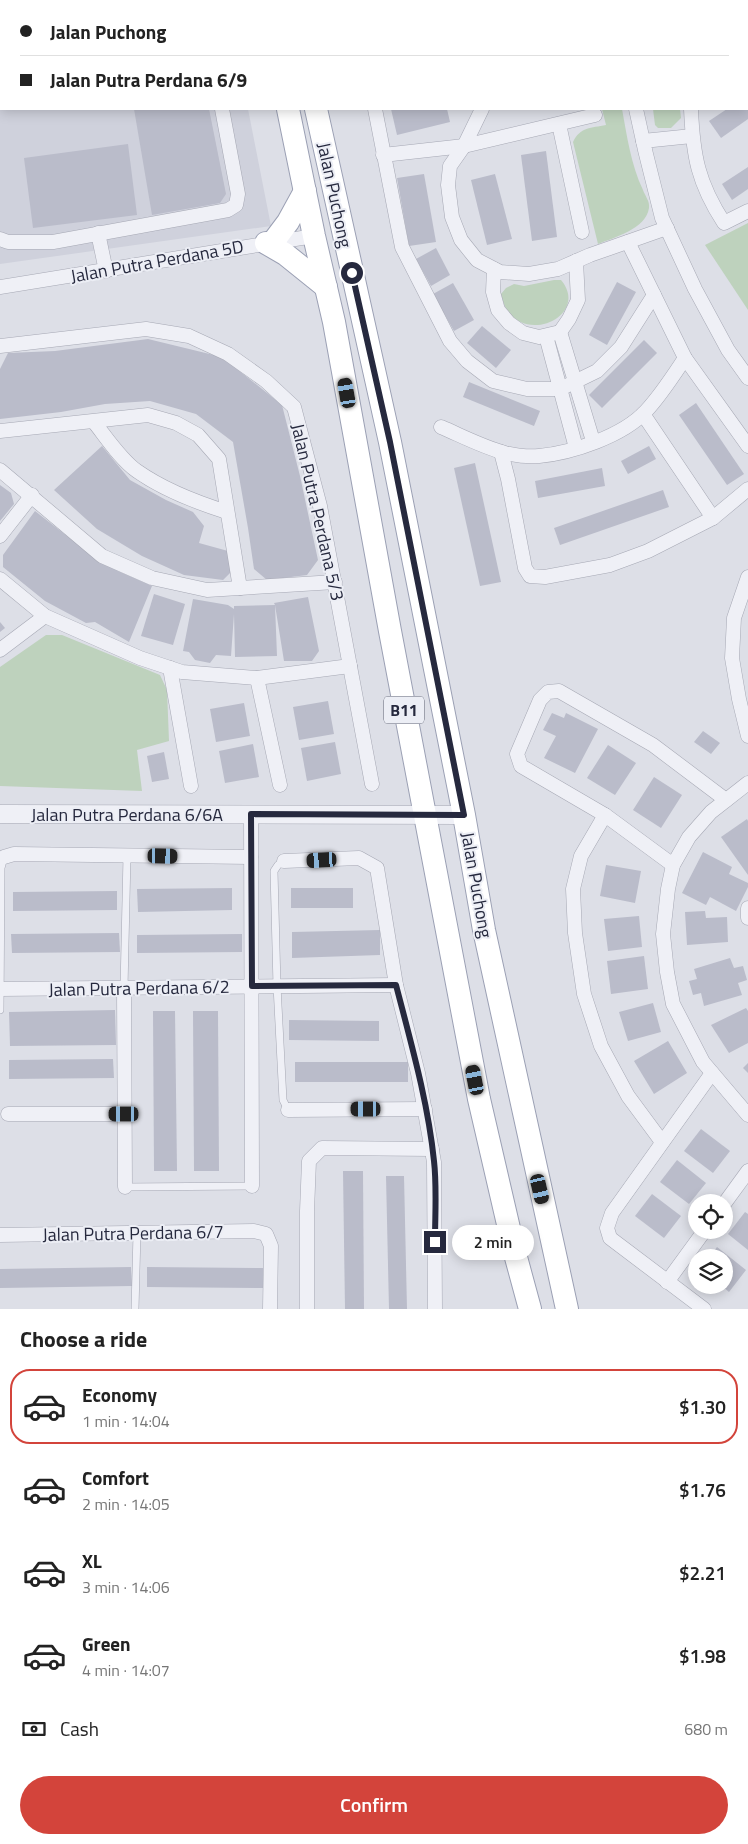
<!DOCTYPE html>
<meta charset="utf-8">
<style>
:root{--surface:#fff;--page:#f6f6f6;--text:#222;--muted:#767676;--line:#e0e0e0;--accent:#d3443b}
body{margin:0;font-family:"Titillium Web",sans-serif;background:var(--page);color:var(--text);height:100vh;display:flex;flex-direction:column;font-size:19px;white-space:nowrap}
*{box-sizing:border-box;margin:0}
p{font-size:16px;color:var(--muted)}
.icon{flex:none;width:28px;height:28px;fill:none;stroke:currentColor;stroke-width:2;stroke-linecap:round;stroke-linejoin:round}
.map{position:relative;height:1309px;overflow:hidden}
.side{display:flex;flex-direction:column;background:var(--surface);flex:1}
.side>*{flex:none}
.guide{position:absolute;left:0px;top:0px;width:749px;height:110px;box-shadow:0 2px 12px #0003;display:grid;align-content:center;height:110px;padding:0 20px;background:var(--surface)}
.buttons{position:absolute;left:688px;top:1194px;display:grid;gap:10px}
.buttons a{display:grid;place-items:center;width:45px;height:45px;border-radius:50%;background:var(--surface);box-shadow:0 2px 12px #0003;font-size:25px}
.end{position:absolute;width:22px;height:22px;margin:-11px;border:6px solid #26293e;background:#fff;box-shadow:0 0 0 2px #fff}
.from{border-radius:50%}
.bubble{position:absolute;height:35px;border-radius:18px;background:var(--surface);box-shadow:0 2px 12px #0003;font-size:16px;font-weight:600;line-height:35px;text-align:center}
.car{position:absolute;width:15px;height:30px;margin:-15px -8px;border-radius:6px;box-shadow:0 0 4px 1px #0007;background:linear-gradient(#222 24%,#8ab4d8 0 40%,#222 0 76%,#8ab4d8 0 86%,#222 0)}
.guide b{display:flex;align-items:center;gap:18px;height:48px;font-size:19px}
.guide b+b{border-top:1px solid var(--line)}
.guide i{width:12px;height:12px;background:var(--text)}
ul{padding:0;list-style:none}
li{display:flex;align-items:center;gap:15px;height:75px;margin:0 10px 8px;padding:0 10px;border:2px solid transparent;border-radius:20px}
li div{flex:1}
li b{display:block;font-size:19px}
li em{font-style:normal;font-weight:600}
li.on{border-color:var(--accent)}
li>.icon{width:45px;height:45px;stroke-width:1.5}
h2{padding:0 20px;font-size:22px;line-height:60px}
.pay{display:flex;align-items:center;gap:12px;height:55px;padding:0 20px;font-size:19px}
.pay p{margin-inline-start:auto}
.button{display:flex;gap:10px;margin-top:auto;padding:10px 20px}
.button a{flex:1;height:58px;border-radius:30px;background:var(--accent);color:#fff;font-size:20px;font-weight:600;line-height:58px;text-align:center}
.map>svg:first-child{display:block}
.built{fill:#cfd1dc}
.green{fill:#bed2bd}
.building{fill:#babcca}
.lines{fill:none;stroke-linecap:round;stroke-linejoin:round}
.service-casing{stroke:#a6a8b4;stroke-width:8}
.minor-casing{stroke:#a6a8b4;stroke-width:15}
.tertiary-casing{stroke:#a6a8b4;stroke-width:19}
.primary-casing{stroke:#9ba0b4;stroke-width:24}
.service{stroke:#eff0f6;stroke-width:7}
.minor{stroke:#eff0f6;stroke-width:14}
.tertiary{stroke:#eff0f6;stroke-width:18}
.primary{stroke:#fff;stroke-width:22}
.route{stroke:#26293e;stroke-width:6}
.labels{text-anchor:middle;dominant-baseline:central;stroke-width:4;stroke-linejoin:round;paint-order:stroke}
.shield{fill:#eceef5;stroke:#616475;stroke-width:1}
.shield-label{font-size:16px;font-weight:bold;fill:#26293e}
.street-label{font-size:18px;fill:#26293e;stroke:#eceef5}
</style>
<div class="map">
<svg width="748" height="1309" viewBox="0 0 748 1309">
<rect width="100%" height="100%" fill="#dddfe7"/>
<path class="built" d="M0 0H227L1 1V109H248L271 226 0 264Z"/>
<g class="green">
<path d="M656 0H748V29V1Z"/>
<path d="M602 109H622C627 136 631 165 643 190 645 196 650 201 649 208 646 229 615 237 598 244L573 142C580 127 591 128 606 125Z"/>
<path d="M653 109H680L681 118 671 128H658L655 125Z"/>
<path d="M748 223V310L705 245Z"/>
<path d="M554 280H561C593 318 512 352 501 294L506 288 514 284 524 286Z"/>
<path d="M46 635H62L160 675 167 690 169 741 137 750 142 791 0 786V667Z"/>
</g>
<g class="building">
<path d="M134 109H209L226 194 220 203 152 215Z"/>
<path d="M391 109H447L450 122 397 135Z"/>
<path d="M727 109H748V119L721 138 709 121Z"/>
<path d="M128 144 137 215 33 228 24 158Z"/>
<path d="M546 151 557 237 532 241 521 155Z"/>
<path d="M748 167V189L732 200 722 184Z"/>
<path d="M424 174 436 242 409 246 397 178Z"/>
<path d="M495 174 512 239 487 245 471 180Z"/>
<path d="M436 248 450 275 431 286 416 259Z"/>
<path d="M617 282 636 292 607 345 589 335Z"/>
<path d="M453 283 474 320 454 331 433 294Z"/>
<path d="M482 326 511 350 496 368 467 343Z"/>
<path d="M148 339 222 357 282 405 300 476 318 560 307 575 267 580 254 569 248 528 233 442 196 414 150 401 105 404 61 412 0 419V369L8 353 55 351Z"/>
<path d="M644 340 657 353 602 408 589 395Z"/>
<path d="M469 382 540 411 534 426 463 397Z"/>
<path d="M696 403 744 474 727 485 679 415Z"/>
<path d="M102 446 130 480 166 500 193 512 204 526 199 543 228 551 232 571 223 580 184 575 142 556 97 529 54 490Z"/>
<path d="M649 446 656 459 628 474 621 461Z"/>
<path d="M475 463 501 582 480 586 454 468Z"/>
<path d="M602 468 605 486 538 498 535 481Z"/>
<path d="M0 485 11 493 14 504 0 521Z"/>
<path d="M663 490 669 507 560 545 554 528Z"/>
<path d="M35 511 81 547 118 571 152 586 129 642 95 622 86 623 45 601 3 567V555Z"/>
<path d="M154 594 185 604 173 645 141 636Z"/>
<path d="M308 597 319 651 312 661H284L275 605 277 656 235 657 234 614 231 656 216 655 210 663 195 660 189 652 183 651 193 599 228 605 234 609V606L275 605 274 603Z"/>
<path d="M0 622 5 628 0 632Z"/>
<path d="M328 701 334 734 299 740 293 707Z"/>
<path d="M244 703 250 736 216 742 210 709Z"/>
<path d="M552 713 564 718 566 713 598 729 575 773 544 758 556 736 543 730Z"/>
<path d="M703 731 720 743 711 754 694 742Z"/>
<path d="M335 742 341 774 307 781 301 748Z"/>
<path d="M253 744 259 777 225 783 219 751Z"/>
<path d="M608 745 636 763 615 795 587 778Z"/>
<path d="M164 752 169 779 152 782 147 756Z"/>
<path d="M654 777 682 795 661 828 633 810Z"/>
<path d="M747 819 748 821V875L721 837Z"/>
<path d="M703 852 732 867 729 874 748 883V887L736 911 710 897 706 905 682 893Z"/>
<path d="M606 865 641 871 635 903 600 896Z"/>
<path d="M232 888V910L138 912 137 889Z"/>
<rect x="291" y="888" width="62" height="20"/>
<path d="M117 891V910L13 911V892Z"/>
<path d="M705 911 706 918 727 917 728 942 687 945 685 912Z"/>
<path d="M639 916 642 947 608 951 604 919Z"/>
<path d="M380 930V955L292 958V932Z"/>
<path d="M119 933 120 952 12 953 11 934Z"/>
<path d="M242 934V952L137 953V935Z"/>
<path d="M644 956 648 989 611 994 607 961Z"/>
<path d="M730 958 734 968 743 966 747 980 738 983 742 995 704 1006 701 993 693 995 689 981 697 979 694 969Z"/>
<path d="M653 1003 661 1032 628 1041 619 1012Z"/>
<path d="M746 1008 748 1011V1043L729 1053 711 1025Z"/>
<path d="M115 1010 116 1045 10 1046 9 1012Z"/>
<path d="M153 1011H175L177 1171H154Z"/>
<path d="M193 1011H218L219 1171H194Z"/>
<path d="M289 1020 379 1021V1041L289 1040Z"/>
<path d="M668 1041 687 1073 654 1094 634 1061Z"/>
<path d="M113 1059 114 1078 9 1079V1060Z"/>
<rect x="295" y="1062" width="113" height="20"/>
<path d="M748 1063V1073L743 1068Z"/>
<path d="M701 1129 730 1151 713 1173 684 1151Z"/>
<path d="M677 1160 706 1183 689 1204 660 1182Z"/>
<path d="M343 1171H363L364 1309H345Z"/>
<path d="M386 1176H404L407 1309H389Z"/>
<path d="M652 1194 681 1216 664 1238 635 1216Z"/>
<path d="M745 1212 748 1214V1250L728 1234Z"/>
<path d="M717 1247 746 1270 729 1292 721 1285H724V1258H709Z"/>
<path d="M131 1267 132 1286 0 1288V1269Z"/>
<path d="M147 1267 263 1268V1288L147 1287Z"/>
</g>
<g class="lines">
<g class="service-casing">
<g id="service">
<path d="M284 861 278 865 274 871 277 986 283 1100 288 1110"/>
<path d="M124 988 127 856"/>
<path d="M0 1010 1 868 4 857"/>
<path d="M125 1187 252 1186"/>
<path d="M135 1309 137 1233"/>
</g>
</g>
<g class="minor-casing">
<g id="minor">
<path d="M198 0V1"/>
<path d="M491 0V1"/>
<path d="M3 1 13 0"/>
<path d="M630 1V0"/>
<path d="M748 49V48"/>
<path d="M375 109 402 247 450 341 467 361 493 381 527 389H560L597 371 621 347 654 295"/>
<path d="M482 109 464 146 450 166 448 185 452 217 461 240 477 260 500 272 529 274 558 269 590 255 667 228"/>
<path d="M636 109 645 150 662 218 695 289 728 350 748 378"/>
<path d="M691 109C693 156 698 183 724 223L748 211"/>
<path d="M559 124 582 232"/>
<path d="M643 141 692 136"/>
<path d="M383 155 464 146 595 115"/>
<path d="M98 233 106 271"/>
<path d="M0 239 8 242H53L228 210 236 205 238 194 222 109"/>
<path d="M628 242 685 358 748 446"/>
<path d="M494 269 493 292 498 310 509 323 523 333 539 337 560 332 569 319 578 300 576 261"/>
<path d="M0 287 314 236"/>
<path d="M560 332 593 441"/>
<path d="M546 336 576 448"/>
<path d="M0 346 146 329 189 336 228 354 266 381 294 407 320 506 372 784"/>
<path d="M643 414 713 518"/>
<path d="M94 422C106 437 121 460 137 471 164 490 195 502 227 512"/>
<path d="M441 427C462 436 483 447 505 453 514 455 529 457 539 456 572 453 623 436 646 411 661 395 673 376 685 358"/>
<path d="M0 431 148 415 176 423 198 435 219 459 240 588"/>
<path d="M501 452 508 479 525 568 530 576 545 577 610 565 648 551 713 518 748 489"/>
<path d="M0 470 102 556 152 578 207 590 335 582"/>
<path d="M0 536 32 495"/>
<path d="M748 577 734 618 732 658 739 699 748 736"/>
<path d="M0 579 45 616 140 658 182 672 257 678 350 666"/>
<path d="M0 650 45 616"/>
<path d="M170 668 191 786"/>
<path d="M257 678 280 785"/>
<path d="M748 783 711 812 689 837 673 865 668 889 663 934 667 972 673 1004 703 1062 748 1115"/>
<path d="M251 814 252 1186"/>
<path d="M605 815 581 856 573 889 575 933 584 994 601 1046 628 1096 662 1142"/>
<path d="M4 857 14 854 251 857"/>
<path d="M284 861 359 858 377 868 396 985 418 1073 434 1162 435 1309"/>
<path d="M673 865 605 815 521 766 517 754 540 700 548 692 559 691 653 745 726 800"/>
<path d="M748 908V918"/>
<path d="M124 988 125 1187"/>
<path d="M0 989 396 985"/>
<path d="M288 1110 425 1109"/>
<path d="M8 1114H124"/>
<path d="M724 1204 748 1171"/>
<path d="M0 1235 254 1231 266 1234 271 1246 270 1309"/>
<path d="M667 1282 705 1230"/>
<path d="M307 1309V1211L309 1161 322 1148 432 1149"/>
<path d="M704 1309 610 1238 607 1228 612 1213 712 1073"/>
</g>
</g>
<g class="tertiary-casing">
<path id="tertiary" d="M0 814 464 815"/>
</g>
<g class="primary-casing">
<g id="primary">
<path d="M265 0V1"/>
<path d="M292 0V1"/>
<path d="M288 109 314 236 334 322 390 631 479 1099 514 1250 530 1309"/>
<path d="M316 109 390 442 464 815 484 930 567 1309"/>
<path d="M273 242 288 222 305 191"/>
<path d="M266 243 285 254 326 287"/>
</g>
</g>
<use href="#service" class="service"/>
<use href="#minor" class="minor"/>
<use href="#tertiary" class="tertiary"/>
<use href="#primary" class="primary"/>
</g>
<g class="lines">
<path class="route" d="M352 273 390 442 464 815 251 814 252 986 396 985C411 1043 428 1102 434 1161 437 1187 435 1215 435 1242"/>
</g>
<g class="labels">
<rect class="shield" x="384" y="696.5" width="40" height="27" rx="4"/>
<g class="shield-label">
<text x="404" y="710">B11</text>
</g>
<g class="street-label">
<text transform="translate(335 195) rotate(78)">Jalan Puchong</text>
<text transform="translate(157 261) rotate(-10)">Jalan Putra Perdana 5D</text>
<text transform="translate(318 512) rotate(77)">Jalan Putra Perdana 5/3</text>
<text x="127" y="814">Jalan Putra Perdana 6/6A</text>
<text transform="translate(477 885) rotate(80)">Jalan Puchong</text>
<text transform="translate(139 988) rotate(-1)">Jalan Putra Perdana 6/2</text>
<text transform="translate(133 1233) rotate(-1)">Jalan Putra Perdana 6/7</text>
</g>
</g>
</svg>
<div class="buttons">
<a><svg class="icon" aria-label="locate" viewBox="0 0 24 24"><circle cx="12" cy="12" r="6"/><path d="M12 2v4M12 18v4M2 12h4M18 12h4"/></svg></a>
<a><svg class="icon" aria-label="layers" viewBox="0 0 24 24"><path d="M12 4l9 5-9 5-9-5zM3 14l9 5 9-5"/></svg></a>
</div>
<i class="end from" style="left:352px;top:273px"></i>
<i class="end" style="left:435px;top:1242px"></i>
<div class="bubble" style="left:452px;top:1225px;width:82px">2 min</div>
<i class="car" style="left:347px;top:393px;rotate:350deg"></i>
<i class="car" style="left:163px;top:856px;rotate:91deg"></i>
<i class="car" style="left:322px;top:860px;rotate:267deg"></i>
<i class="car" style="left:475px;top:1080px;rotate:349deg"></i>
<i class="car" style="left:366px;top:1109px;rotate:270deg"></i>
<i class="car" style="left:124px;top:1114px;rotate:270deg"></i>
<i class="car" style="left:540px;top:1189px;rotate:167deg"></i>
<div class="guide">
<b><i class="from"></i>Jalan Puchong</b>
<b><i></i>Jalan Putra Perdana 6/9</b>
</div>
</div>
<section class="side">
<h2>Choose a ride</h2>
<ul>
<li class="on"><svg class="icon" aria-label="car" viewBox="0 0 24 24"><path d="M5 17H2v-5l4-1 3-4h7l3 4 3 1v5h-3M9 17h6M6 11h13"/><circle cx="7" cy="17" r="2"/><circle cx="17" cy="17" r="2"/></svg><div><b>Economy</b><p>1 min · 14:04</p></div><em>$1.30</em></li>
<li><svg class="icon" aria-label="car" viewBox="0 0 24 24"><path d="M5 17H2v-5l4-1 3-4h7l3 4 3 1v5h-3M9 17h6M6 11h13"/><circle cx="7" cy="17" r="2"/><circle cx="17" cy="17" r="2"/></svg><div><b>Comfort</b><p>2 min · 14:05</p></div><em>$1.76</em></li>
<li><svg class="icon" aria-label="car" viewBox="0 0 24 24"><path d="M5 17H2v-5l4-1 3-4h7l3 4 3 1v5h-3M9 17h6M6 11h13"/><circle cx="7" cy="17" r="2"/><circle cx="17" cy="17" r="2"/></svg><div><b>XL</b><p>3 min · 14:06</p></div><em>$2.21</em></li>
<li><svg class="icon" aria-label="car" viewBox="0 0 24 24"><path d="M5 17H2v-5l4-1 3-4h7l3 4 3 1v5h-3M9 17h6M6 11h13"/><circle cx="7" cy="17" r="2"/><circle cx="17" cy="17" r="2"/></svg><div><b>Green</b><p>4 min · 14:07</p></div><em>$1.98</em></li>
</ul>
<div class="pay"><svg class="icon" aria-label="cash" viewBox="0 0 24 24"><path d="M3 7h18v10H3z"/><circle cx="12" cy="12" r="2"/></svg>Cash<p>680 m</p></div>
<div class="button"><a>Confirm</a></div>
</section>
